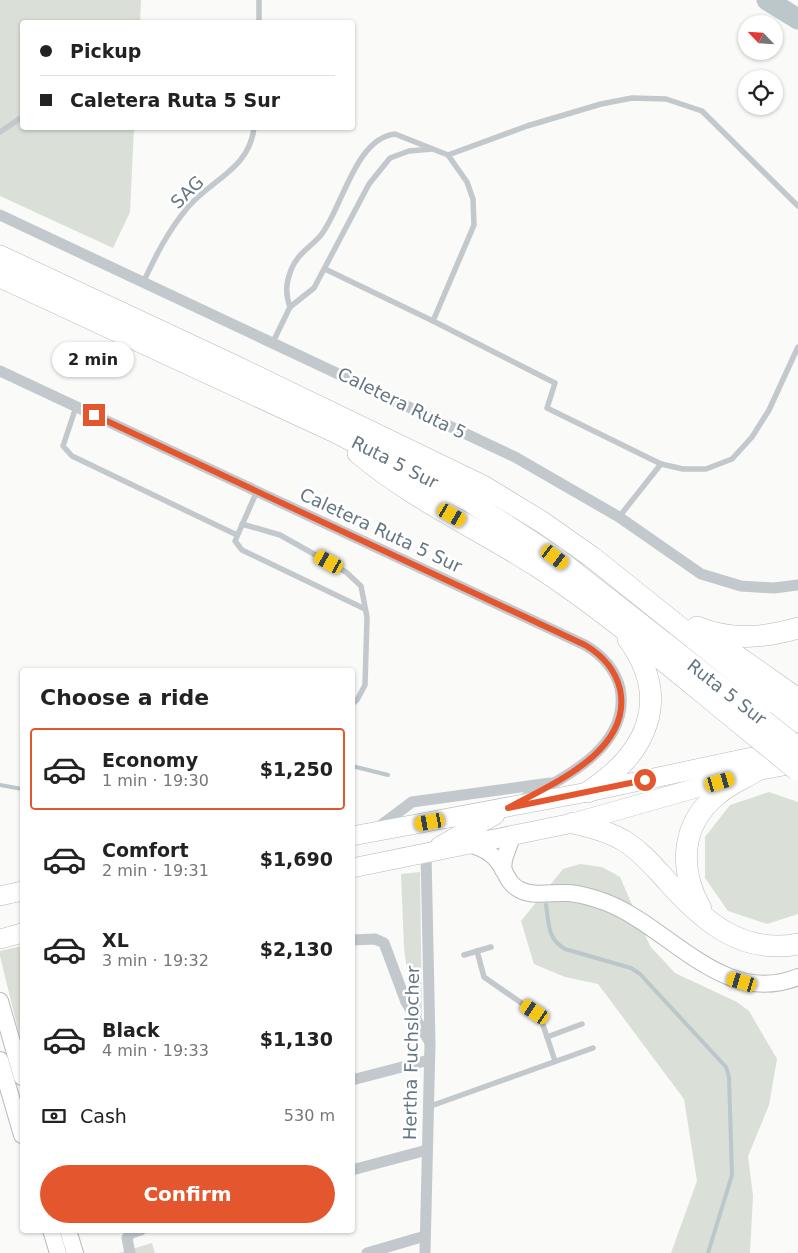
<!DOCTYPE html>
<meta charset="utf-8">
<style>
:root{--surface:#fff;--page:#f6f6f6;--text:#222;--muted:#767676;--line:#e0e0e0;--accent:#e4572e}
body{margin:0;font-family:"DejaVu Sans",sans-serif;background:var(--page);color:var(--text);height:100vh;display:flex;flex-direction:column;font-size:19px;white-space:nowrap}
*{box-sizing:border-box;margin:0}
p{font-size:16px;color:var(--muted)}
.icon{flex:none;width:28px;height:28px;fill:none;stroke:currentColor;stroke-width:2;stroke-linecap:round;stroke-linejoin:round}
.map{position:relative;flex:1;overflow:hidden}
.drawer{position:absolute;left:20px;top:668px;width:335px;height:565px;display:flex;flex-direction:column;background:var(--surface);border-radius:5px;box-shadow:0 1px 4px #0004}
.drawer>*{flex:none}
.top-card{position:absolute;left:20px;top:20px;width:335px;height:110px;border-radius:5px;box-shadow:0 1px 4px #0004;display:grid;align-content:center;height:110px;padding:0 20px;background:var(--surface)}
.needle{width:32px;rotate:295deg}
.fabs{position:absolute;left:738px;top:15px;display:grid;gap:10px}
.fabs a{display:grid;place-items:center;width:45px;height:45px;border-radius:50%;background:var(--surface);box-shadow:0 1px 4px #0004;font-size:25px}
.end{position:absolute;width:22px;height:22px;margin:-11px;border:6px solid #e4572e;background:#fff;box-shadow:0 0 0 2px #fff}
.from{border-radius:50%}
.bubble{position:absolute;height:35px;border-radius:18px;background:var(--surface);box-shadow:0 1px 4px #0004;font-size:16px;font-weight:700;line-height:35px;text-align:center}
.car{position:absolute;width:15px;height:30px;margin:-15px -8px;border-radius:6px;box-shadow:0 0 4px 1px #0007;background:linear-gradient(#f5c518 24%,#345 0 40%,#f5c518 0 76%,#345 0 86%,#f5c518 0)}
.top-card b{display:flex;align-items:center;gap:18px;height:48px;font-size:19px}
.top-card b+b{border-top:1px solid var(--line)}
.top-card i{width:12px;height:12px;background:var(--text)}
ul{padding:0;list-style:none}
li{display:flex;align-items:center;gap:15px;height:82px;margin:0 10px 8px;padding:0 10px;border:2px solid transparent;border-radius:5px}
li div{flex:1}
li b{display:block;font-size:19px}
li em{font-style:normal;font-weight:700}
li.on{border-color:var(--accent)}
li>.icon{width:45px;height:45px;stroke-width:1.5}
h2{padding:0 20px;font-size:22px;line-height:60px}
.pay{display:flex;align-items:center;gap:12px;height:55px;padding:0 20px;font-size:19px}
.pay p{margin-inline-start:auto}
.primary-button{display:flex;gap:10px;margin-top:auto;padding:10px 20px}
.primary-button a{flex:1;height:58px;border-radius:30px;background:var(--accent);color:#fff;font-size:20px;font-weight:700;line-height:58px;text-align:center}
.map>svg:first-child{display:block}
.green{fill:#dadfd7}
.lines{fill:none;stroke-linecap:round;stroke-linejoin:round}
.stream{stroke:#bbc7cb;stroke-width:4}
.river{stroke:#bbc7cb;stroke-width:21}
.secondary-casing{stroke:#b3babf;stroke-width:18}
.primary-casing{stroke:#b5babe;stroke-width:20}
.highway-casing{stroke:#b4b9bd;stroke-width:22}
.lane{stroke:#c3c8cc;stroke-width:5.5}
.street{stroke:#c3c8cc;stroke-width:11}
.secondary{stroke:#fff;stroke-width:16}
.primary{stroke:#fff;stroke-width:19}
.highway{stroke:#fff;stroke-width:21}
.highway-bridge-casing{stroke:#b4b9bd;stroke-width:22;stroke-linecap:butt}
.highway-bridge{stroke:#fff;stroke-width:21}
.route{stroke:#e4572e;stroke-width:6}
.labels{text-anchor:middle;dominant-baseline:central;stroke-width:5;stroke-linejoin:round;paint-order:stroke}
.street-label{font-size:18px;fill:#657683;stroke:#fff}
</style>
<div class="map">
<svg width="798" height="1253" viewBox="0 0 798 1253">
<rect width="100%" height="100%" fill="#fafaf8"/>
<g class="green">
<path d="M0 0H141L140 22H22V128H134L130 212 113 248 0 196Z"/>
<path d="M769 792 798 802V914L767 924 728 911 705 878V837L730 805Z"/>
<path d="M580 864 602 867 620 877 650 946 675 973 737 1002 749 1011 777 1059 769 1105 748 1156 753 1196 750 1253H671L697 1181 684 1099 598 984 565 977 534 964 521 921 563 869Z"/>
<path d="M420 872 422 1017 409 984 404 948 401 874Z"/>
<path d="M22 946V1046L0 956V951Z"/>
<path d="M152 1243 155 1253H119Z"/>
</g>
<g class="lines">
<g class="stream">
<path d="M352 766 388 775"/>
<path d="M0 785 22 789"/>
<path d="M546 905C549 923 547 939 565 949L631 968 640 974 726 1067 729 1077 732 1175 708 1253"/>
</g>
<path class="river" d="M767 0 798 19"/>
<g class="secondary-casing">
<g id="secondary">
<path d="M472 845C481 848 489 851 495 858 506 868 505 882 520 890 535 897 552 892 569 893 581 894 594 898 605 902 669 926 723 1008 798 977"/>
<path d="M503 870 504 859 512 837"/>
<path d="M0 1001 22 1077"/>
<path d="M0 1060 22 1135"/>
<path d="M51 1230 58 1253"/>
<path d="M68 1230 75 1253"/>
</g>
</g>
<g class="primary-casing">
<g id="primary">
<path d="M352 836 588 792 785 750"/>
<path d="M440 846 495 815"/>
<path d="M352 868 573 823 756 771 798 763"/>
<path d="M0 896 22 891"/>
<path d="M0 939 22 933"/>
</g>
</g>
<g class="highway-casing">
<g id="highway">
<path d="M0 256 235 366 483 486 542 522 592 557 798 722"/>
<path d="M0 277 335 432 469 501 555 557 763 720"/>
<path d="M358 453C412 499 479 529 538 567 608 613 672 668 737 721"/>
<path d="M697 627C731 641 763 638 798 628"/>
<path d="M724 647 798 699"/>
<path d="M588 792C646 754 673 700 628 639"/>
<path d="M573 823C592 827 610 832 626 842 643 853 655 868 668 882 703 921 742 955 798 944"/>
<path d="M701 909C679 870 680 825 717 795 728 785 743 779 756 771"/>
</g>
</g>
<g class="lane">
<path d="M259 0V22"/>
<path d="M0 132 22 117"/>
<path d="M448 155 527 126 601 104 632 98 666 99 702 111 798 206"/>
<path d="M325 269 433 321"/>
<path d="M143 283C156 255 168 231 188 207 212 179 249 169 254 128"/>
<path d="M290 307C285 293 286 283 291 270 297 254 310 248 321 235 342 209 355 138 395 134L448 155 467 182 473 199 474 225 433 321 555 383 547 408 661 464 683 469H706L732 459 752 437 769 410 798 347"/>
<path d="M273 342 290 307 314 288 369 184 390 158 409 151 432 149"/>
<path d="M76 407 63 446 72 456 237 535"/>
<path d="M257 491 235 541 242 550 365 609"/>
<path d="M619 517 661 464"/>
<path d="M242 524 280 535 346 572 361 586 367 617 365 685 357 700 352 704"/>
<path d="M477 951 484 977 540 1016 555 1061"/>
<path d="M464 955 491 947"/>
<path d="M547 1037 582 1024"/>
<path d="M428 1107 593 1048"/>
</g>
<g class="street">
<path d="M0 215 515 457 619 517 701 574 741 586 774 588 798 585"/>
<path d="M0 371 585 645C602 655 615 669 620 688 631 745 567 777 525 798"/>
<path d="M376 829 412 802 550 783"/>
<path d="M352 940 375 939 384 943 406 1002 429 1041"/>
<path d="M352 1080 429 1060"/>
<path d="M352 1170 427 1150"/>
<path d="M130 1253 127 1238 131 1233 141 1230"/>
<path d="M367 1253 425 1236"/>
<path d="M425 1253 430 1043 426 854"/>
</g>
<use href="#secondary" class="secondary"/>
<use href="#primary" class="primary"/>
<use href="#highway" class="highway"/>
<g class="highway-bridge-casing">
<g id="highway-bridge">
<path d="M763 720 798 748"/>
<path d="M737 721 797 770"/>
</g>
</g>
<use href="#highway-bridge" class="highway-bridge"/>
</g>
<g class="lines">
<path class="route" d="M94 415 585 645C602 655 615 669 620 689 633 751 552 784 508 808L645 780"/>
</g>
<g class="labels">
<g class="street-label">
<text transform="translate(187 192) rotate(-44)">SAG</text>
<text transform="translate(402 403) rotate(26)">Caletera Ruta 5</text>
<text transform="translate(395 462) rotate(27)">Ruta 5 Sur</text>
<text transform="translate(381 530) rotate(25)">Caletera Ruta 5 Sur</text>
<text transform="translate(727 692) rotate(38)">Ruta 5 Sur</text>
<text transform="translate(411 1053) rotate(-89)">Hertha Fuchslocher</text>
</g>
</g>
</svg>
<div class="fabs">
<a><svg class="needle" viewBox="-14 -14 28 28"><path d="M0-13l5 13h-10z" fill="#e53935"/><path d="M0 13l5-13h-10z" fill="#767676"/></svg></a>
<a><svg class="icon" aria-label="locate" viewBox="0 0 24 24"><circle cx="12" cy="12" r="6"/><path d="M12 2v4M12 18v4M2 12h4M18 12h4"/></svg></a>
</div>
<i class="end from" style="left:645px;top:780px"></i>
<i class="end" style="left:94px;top:415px"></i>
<div class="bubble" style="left:52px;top:342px;width:82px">2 min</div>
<i class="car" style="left:452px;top:515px;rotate:120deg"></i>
<i class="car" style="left:555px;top:557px;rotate:127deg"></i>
<i class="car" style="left:329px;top:562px;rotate:299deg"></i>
<i class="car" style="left:720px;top:782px;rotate:74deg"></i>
<i class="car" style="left:430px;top:822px;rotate:260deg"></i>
<i class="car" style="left:742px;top:982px;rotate:287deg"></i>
<i class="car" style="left:535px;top:1012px;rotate:304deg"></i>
<div class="top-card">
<b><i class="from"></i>Pickup</b>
<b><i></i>Caletera Ruta 5 Sur</b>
</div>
<section class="drawer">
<h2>Choose a ride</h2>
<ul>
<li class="on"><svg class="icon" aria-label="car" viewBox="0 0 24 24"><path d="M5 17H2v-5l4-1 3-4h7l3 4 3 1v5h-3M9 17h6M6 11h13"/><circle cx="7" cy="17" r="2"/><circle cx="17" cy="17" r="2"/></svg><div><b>Economy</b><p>1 min · 19:30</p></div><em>$1,250</em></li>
<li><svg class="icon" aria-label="car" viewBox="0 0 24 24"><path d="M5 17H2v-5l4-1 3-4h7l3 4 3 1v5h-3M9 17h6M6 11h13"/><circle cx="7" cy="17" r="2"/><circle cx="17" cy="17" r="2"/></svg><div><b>Comfort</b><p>2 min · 19:31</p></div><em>$1,690</em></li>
<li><svg class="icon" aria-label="car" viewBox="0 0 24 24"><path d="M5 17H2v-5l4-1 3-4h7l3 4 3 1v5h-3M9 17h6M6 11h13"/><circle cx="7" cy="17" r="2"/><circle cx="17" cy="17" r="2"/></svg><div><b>XL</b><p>3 min · 19:32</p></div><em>$2,130</em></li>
<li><svg class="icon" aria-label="car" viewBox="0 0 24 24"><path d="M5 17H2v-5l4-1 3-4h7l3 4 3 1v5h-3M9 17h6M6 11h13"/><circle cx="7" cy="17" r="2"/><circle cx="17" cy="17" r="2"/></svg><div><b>Black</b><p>4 min · 19:33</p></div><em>$1,130</em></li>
</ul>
<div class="pay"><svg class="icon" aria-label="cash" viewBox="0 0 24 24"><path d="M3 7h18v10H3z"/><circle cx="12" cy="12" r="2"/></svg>Cash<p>530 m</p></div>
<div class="primary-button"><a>Confirm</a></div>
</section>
</div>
